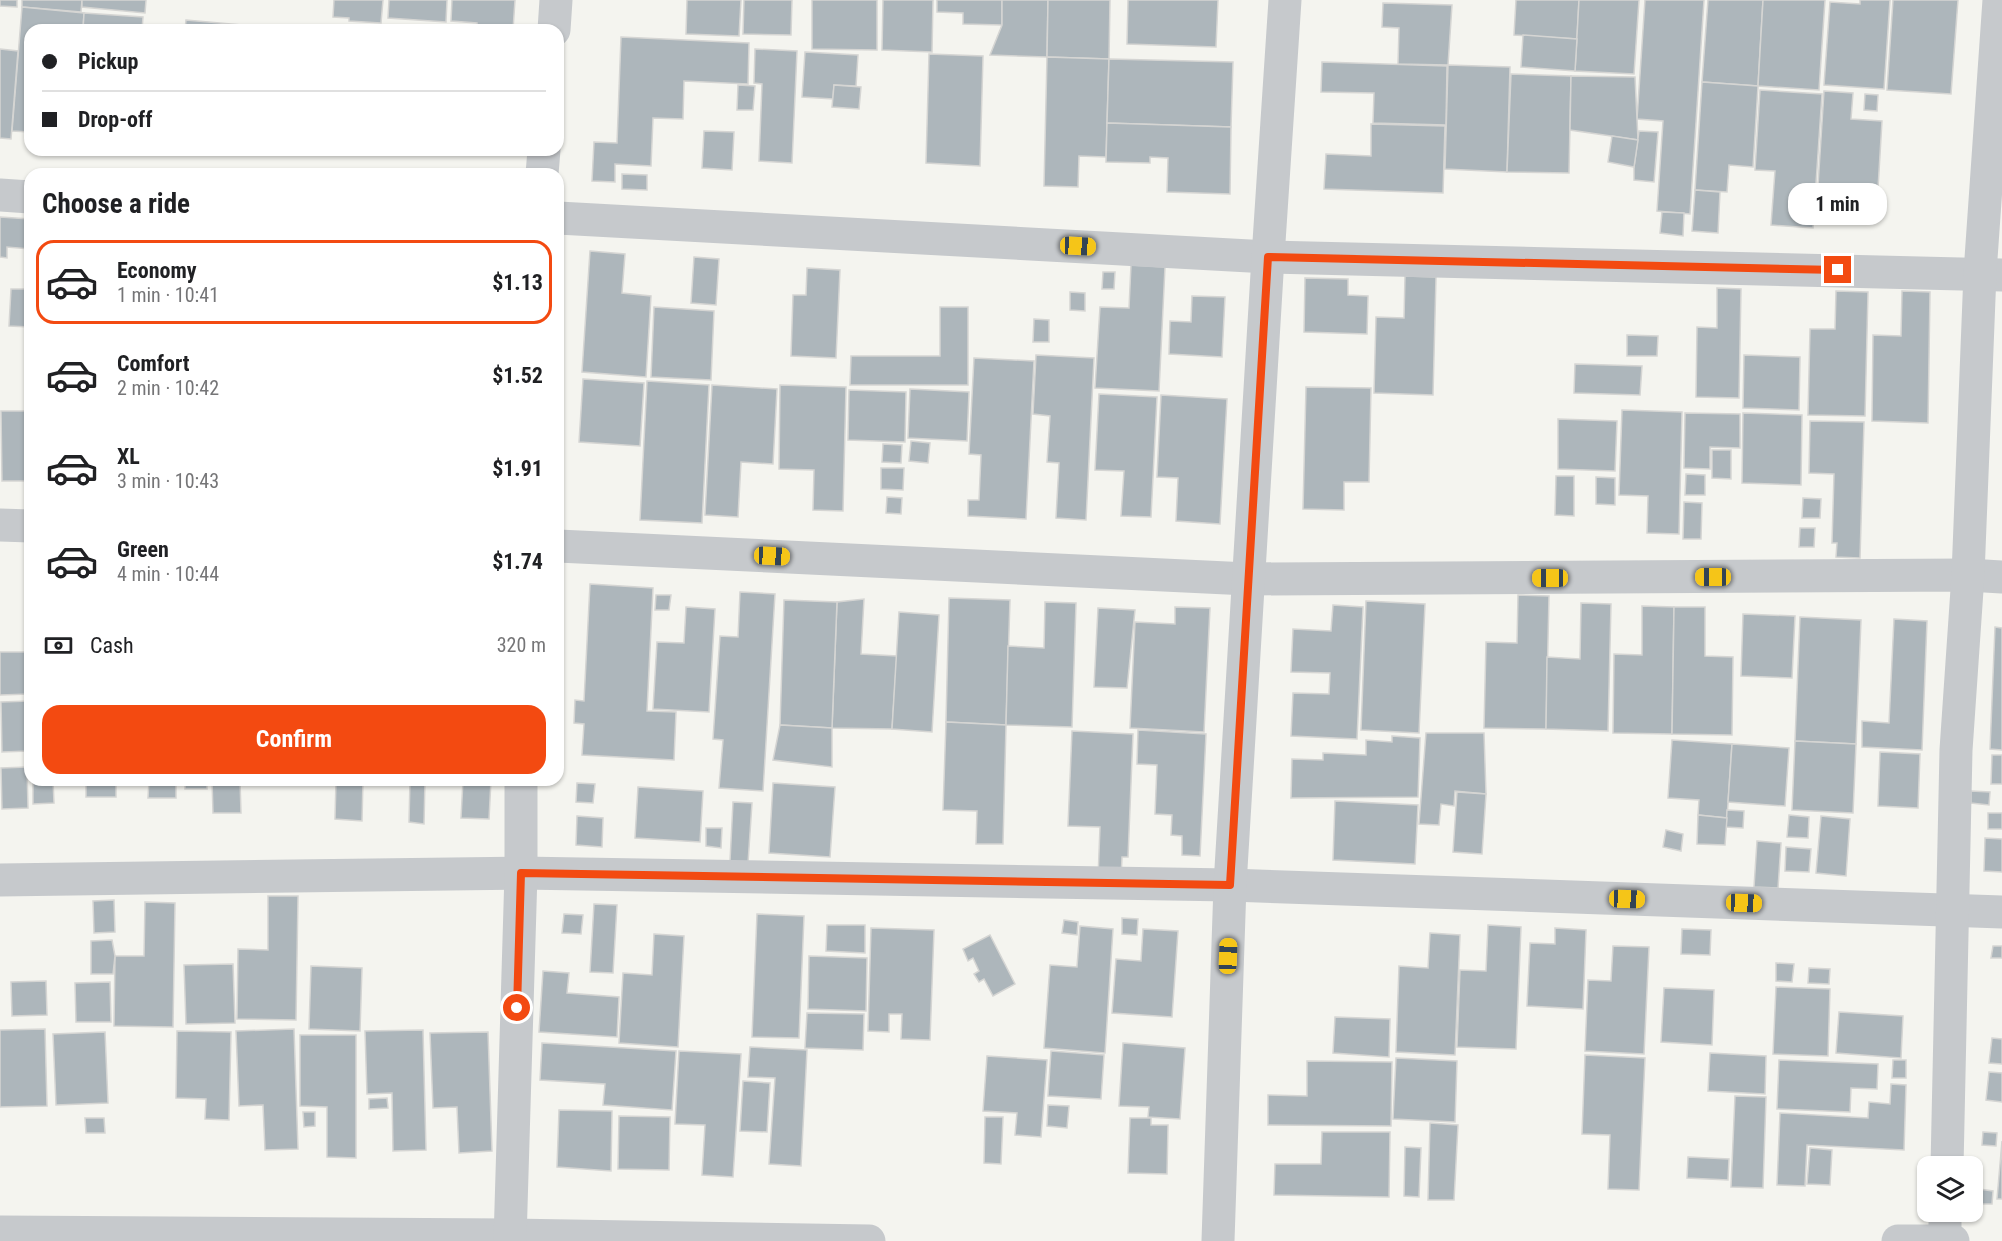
<!DOCTYPE html>
<meta charset="utf-8">
<style>
:root{--surface:#fff;--page:#f2f2f2;--text:#202124;--muted:#757577;--line:#e0e0e0;--accent:#f34a11}
body{margin:0;font-family:"Roboto Condensed",sans-serif;background:var(--page);color:var(--text);height:100vh;display:flex;flex-direction:column;font-size:22px;white-space:nowrap}
*{box-sizing:border-box;margin:0}
p{font-size:20px;color:var(--muted)}
.icon{flex:none;width:33px;height:33px;fill:none;stroke:currentColor;stroke-width:2;stroke-linecap:round;stroke-linejoin:round}
.map{position:relative;flex:1;overflow:hidden}
.details{position:absolute;left:24px;top:168px;width:540px;height:618px;display:flex;flex-direction:column;background:var(--surface);border-radius:18px;box-shadow:0 2px 4px #0004}
.details>*{flex:none}
.guide{position:absolute;left:24px;top:24px;width:540px;height:132px;border-radius:18px;box-shadow:0 2px 4px #0004;display:grid;align-content:center;height:132px;padding:0 18px;background:var(--surface)}
.tools{position:absolute;left:1917px;top:1156px;display:grid;gap:12px}
.tools a{display:grid;place-items:center;width:66px;height:66px;border-radius:12px;background:var(--surface);box-shadow:0 2px 4px #0004;font-size:30px}
.end{position:absolute;width:27px;height:27px;margin:-14px;border:8px solid #f34a11;background:#fff;box-shadow:0 0 0 3px #fff}
.from{border-radius:50%}
.bubble{position:absolute;height:42px;border-radius:18px;background:var(--surface);box-shadow:0 2px 4px #0004;font-size:20px;font-weight:700;line-height:42px;text-align:center}
.car{position:absolute;width:18px;height:36px;margin:-18px -9px;border-radius:8px;box-shadow:0 0 4px 2px #0007;background:linear-gradient(#f5c518 24%,#345 0 40%,#f5c518 0 76%,#345 0 86%,#f5c518 0)}
.guide b{display:flex;align-items:center;gap:21px;height:57px;font-size:22px}
.guide b+b{border-top:2px solid var(--line)}
.guide i{width:15px;height:15px;background:var(--text)}
ul{padding:0;list-style:none}
li{display:flex;align-items:center;gap:18px;height:84px;margin:0 12px 9px;padding:0 6px;border:3px solid transparent;border-radius:18px}
li div{flex:1}
li b{display:block;font-size:22px}
li em{font-style:normal;font-weight:700}
li.on{border-color:var(--accent)}
li>.icon{width:54px;height:54px;stroke-width:1.5}
h2{padding:0 18px;font-size:27px;line-height:72px}
.pay{display:flex;align-items:center;gap:15px;height:66px;padding:0 18px;font-size:22px}
.pay p{margin-inline-start:auto}
.action{display:flex;gap:12px;margin-top:auto;padding:12px 18px}
.action a{flex:1;height:69px;border-radius:18px;background:var(--accent);color:#fff;font-size:24px;font-weight:700;line-height:69px;text-align:center}
.map>svg:first-child{display:block}
.building{fill:#adb6bb;stroke:#d5d5d3;stroke-width:1.5}
.lines{fill:none;stroke-linecap:round;stroke-linejoin:round}
.street{stroke:#c6c9cc;stroke-width:33}
.route{stroke:#f34a11;stroke-width:8}
</style>
<div class="map">
<svg width="2002" height="1241" viewBox="0 0 2002 1241">
<rect width="100%" height="100%" fill="#f4f4ef"/>
<g class="building">
<path d="M0 0H17V7L0 6Z"/>
<path d="M22 0H82L81 12 22 7Z"/>
<path d="M82 0H146L145 13 82 7Z"/>
<path d="M334 0H383L381 23 349 21V18L333 17Z"/>
<path d="M389 0H447L446 22 388 18Z"/>
<path d="M452 0H515L513 30 477 28V23L451 21Z"/>
<path d="M687 0H741L739 36 686 34Z"/>
<path d="M744 0H792L791 35 743 34Z"/>
<path d="M812 0H877V50L812 49Z"/>
<path d="M883 0H933L932 52 882 50Z"/>
<path d="M937 0H1002V25L963 24V13L937 12Z"/>
<path d="M1002 0H1048L1047 57 990 55 1002 25Z"/>
<path d="M1048 0H1110L1109 59 1047 57Z"/>
<path d="M1128 0H1218L1216 47 1127 44Z"/>
<path d="M1516 0H1579L1577 39 1514 35Z"/>
<path d="M1579 0H1639L1634 74 1575 71Z"/>
<path d="M1645 0H1704L1690 214 1657 211 1663 121 1637 119Z"/>
<path d="M1708 0H1763L1758 86 1702 82Z"/>
<path d="M1763 0H1825L1819 90 1758 86Z"/>
<path d="M1860 0H1890L1884 89 1824 85 1830 2 1860 4Z"/>
<path d="M1893 0H1958L1951 94 1887 90Z"/>
<path d="M1383 3 1452 5 1448 65 1398 64 1399 28 1382 27Z"/>
<path d="M22 7 84 13 83 30H30V132L12 131Z"/>
<path d="M84 13 143 17 142 30H83Z"/>
<path d="M186 20 263 27V30H185Z"/>
<path d="M1523 35 1577 39 1575 71 1521 67Z"/>
<path d="M621 37 749 43 748 84 684 81 683 119 653 118 651 166 615 164V182L592 181 594 142 617 143Z"/>
<path d="M0 49 18 51 11 139 0 138Z"/>
<path d="M755 49 797 51 792 163 759 161 762 84 754 83Z"/>
<path d="M805 52 858 55 856 86 834 85 833 99 802 97Z"/>
<path d="M929 54 983 56 980 166 926 163Z"/>
<path d="M1047 57 1109 59 1106 157 1079 156 1078 187 1044 186Z"/>
<path d="M1109 59 1233 62 1231 127 1107 123Z"/>
<path d="M1322 62 1447 66 1446 125 1373 123 1374 93 1321 92Z"/>
<path d="M1448 65 1510 67 1507 172 1445 169Z"/>
<path d="M1511 74 1571 76 1569 173 1507 172Z"/>
<path d="M1571 76 1635 77 1638 140 1570 130Z"/>
<path d="M1702 82 1758 86 1753 167 1729 165 1727 192 1695 190Z"/>
<path d="M738 85 755 86 753 110H737Z"/>
<path d="M834 85 861 87 859 109 832 107Z"/>
<path d="M1760 90 1822 94 1813 228 1771 225 1775 171 1755 170Z"/>
<path d="M1824 91 1853 93 1851 119 1882 121 1876 222 1816 217Z"/>
<path d="M1865 94 1878 95 1877 111 1864 110Z"/>
<path d="M1107 123 1231 127 1230 194 1167 192 1168 158 1150 157V163L1106 162Z"/>
<path d="M1371 124 1445 126 1443 193 1324 189 1326 154 1371 156Z"/>
<path d="M704 131 734 132 732 170 702 168Z"/>
<path d="M1639 131 1658 132 1654 182 1634 180V167Z"/>
<path d="M1612 136 1638 140 1634 167 1608 162Z"/>
<path d="M622 174 647 175V190L622 189Z"/>
<path d="M1695 190 1720 192 1718 233 1692 231Z"/>
<path d="M1662 212 1684 213 1683 236 1660 233Z"/>
<path d="M0 217 30 219V249L7 247V258L0 257Z"/>
<path d="M590 251 625 254 622 293 651 296 646 377 582 372Z"/>
<path d="M694 257 719 259 716 305 691 303Z"/>
<path d="M1131 265 1165 267 1159 391 1095 388 1100 307 1129 308Z"/>
<path d="M807 268 840 270 836 358 791 356 793 295H806Z"/>
<path d="M1103 272H1115L1114 289H1102Z"/>
<path d="M1405 276 1436 277 1433 395 1374 393 1376 317 1404 318Z"/>
<path d="M1305 278 1348 279V295L1368 296 1367 334 1304 332Z"/>
<path d="M1717 288 1741 289 1739 398 1696 397 1697 327 1717 328Z"/>
<path d="M11 289H30V327L9 326Z"/>
<path d="M1836 291 1868 292 1865 416 1808 415 1810 329H1835Z"/>
<path d="M1902 291 1930 292 1928 423 1872 421 1873 335 1901 336Z"/>
<path d="M1070 292 1085 293V311L1070 310Z"/>
<path d="M1192 296 1225 297 1222 357 1169 354 1170 321 1191 322Z"/>
<path d="M654 307 714 311 711 380 651 377Z"/>
<path d="M940 307H968V385H850L851 356H940Z"/>
<path d="M1034 319 1049 320V342H1033Z"/>
<path d="M1627 335 1658 336 1657 356H1627Z"/>
<path d="M1036 355 1094 358 1086 520 1056 518 1059 463 1047 462 1050 416 1033 414Z"/>
<path d="M1744 355 1800 357 1799 410 1743 408Z"/>
<path d="M974 358 1034 361 1026 519 968 516V500H979L981 455 969 454Z"/>
<path d="M1575 364 1642 366 1640 395 1574 393Z"/>
<path d="M583 379 644 383 640 446 579 442Z"/>
<path d="M647 381 709 385 702 523 640 520Z"/>
<path d="M712 385 777 389 773 464 741 462 738 517 705 515Z"/>
<path d="M780 385 846 387 843 511 813 510 814 470 779 469Z"/>
<path d="M1306 387 1371 388 1369 482H1344V510L1303 509Z"/>
<path d="M910 389 969 392 967 441 908 438Z"/>
<path d="M849 390 906 392 905 442 848 440Z"/>
<path d="M1099 394 1157 397 1151 517 1121 516 1124 471 1095 470Z"/>
<path d="M1161 395 1227 399 1220 524 1176 521 1178 478 1157 477Z"/>
<path d="M1622 410 1682 412 1679 534 1647 533 1648 496 1619 495Z"/>
<path d="M1 411H30V481H2Z"/>
<path d="M1685 413 1740 414V448L1710 447V469L1684 468Z"/>
<path d="M1743 413 1802 415 1801 485 1742 483Z"/>
<path d="M1558 419 1617 421 1615 471 1558 469Z"/>
<path d="M1810 421 1864 422 1860 558 1836 557 1837 543H1832L1834 474 1809 473Z"/>
<path d="M911 441 930 443 928 463 909 461Z"/>
<path d="M883 444 902 445 901 463 882 462Z"/>
<path d="M1712 450H1731V479L1712 478Z"/>
<path d="M881 468H904L903 490 881 489Z"/>
<path d="M1686 474 1705 475V495H1685Z"/>
<path d="M1556 476H1574V516L1555 515Z"/>
<path d="M1596 477 1615 478V505L1596 504Z"/>
<path d="M887 497 902 498 901 514 886 513Z"/>
<path d="M1803 498 1821 499 1820 518H1802Z"/>
<path d="M1684 502 1702 503 1701 539H1683Z"/>
<path d="M1800 528H1815L1814 547H1799Z"/>
<path d="M590 584 653 588 647 711 676 712 674 760 582 755 584 724 574 723 575 700 584 701Z"/>
<path d="M740 592 775 594 763 791 719 788 723 740 713 739 720 636 738 637Z"/>
<path d="M656 595H671L669 610H655Z"/>
<path d="M1518 595 1549 596 1546 729 1484 728 1486 642 1517 643Z"/>
<path d="M949 598 1010 600 1006 725 946 722Z"/>
<path d="M864 599 861 654 897 656 892 729 832 728 837 602Z"/>
<path d="M784 600 837 602 832 728 780 725Z"/>
<path d="M1366 601 1425 604 1419 733 1361 730Z"/>
<path d="M1045 602 1076 603 1072 727 1006 725 1008 646 1044 648Z"/>
<path d="M1581 603 1611 604 1608 731 1546 729 1547 657 1580 659Z"/>
<path d="M1333 605 1363 607 1357 739 1291 736 1293 693 1329 694 1330 673 1291 672 1293 629 1331 631Z"/>
<path d="M1642 606 1674 607 1672 734 1613 733 1614 654 1642 655Z"/>
<path d="M686 607 715 609 709 712 653 709 657 642 684 643Z"/>
<path d="M1175 607 1210 608 1204 732 1130 728 1135 622 1175 624Z"/>
<path d="M1674 607H1705V656L1733 657 1732 735 1672 734Z"/>
<path d="M1098 608 1135 610 1127 688 1094 687Z"/>
<path d="M899 612 939 615 932 732 892 729Z"/>
<path d="M1743 614 1795 616 1792 678 1741 676Z"/>
<path d="M1800 617 1861 620 1856 744 1795 741Z"/>
<path d="M1894 619 1927 621 1922 750 1862 747V721L1889 723Z"/>
<path d="M1995 627 2002 628V750L1990 749Z"/>
<path d="M0 652H30V694L0 695Z"/>
<path d="M30 701V751L2 752 1 702Z"/>
<path d="M946 722 1006 725 1003 844H976L977 811 943 810Z"/>
<path d="M780 725 832 728V767L773 760Z"/>
<path d="M1138 730 1206 734 1200 856 1182 855V836L1171 835 1172 815 1155 814 1157 765 1137 764Z"/>
<path d="M1072 731 1133 734 1128 857H1122L1121 879 1098 878 1100 827 1068 826Z"/>
<path d="M1426 733H1484L1486 794 1455 791 1454 806 1441 804 1439 825 1419 824Z"/>
<path d="M1392 736 1420 738 1418 797 1291 798 1292 759 1323 760V753L1366 755V740L1392 742Z"/>
<path d="M1672 740 1732 744 1727 818 1698 815 1699 800 1668 798Z"/>
<path d="M1795 741 1856 744 1853 813 1792 810Z"/>
<path d="M1732 744 1789 748 1785 806 1728 802Z"/>
<path d="M1880 752 1920 754 1918 808 1878 806Z"/>
<path d="M1992 755H2002V784H1991Z"/>
<path d="M27 767 28 808 2 809 1 768Z"/>
<path d="M33 780H53L54 803 33 804Z"/>
<rect x="86" y="780" width="30" height="17"/>
<path d="M149 780H176V798H148Z"/>
<rect x="185" y="780" width="22" height="9"/>
<path d="M212 780H240L241 813H213Z"/>
<path d="M336 780H363L362 821 335 819Z"/>
<path d="M410 780H425L424 824 409 822Z"/>
<path d="M463 780H491L489 819 461 818Z"/>
<path d="M577 783 595 784 593 803 576 802Z"/>
<path d="M773 783 835 787 830 857 769 853Z"/>
<path d="M638 787 703 791 700 842 635 838Z"/>
<path d="M1971 791 1990 792 1989 805 1971 803Z"/>
<path d="M1457 792 1486 794 1482 854 1453 852Z"/>
<path d="M1335 801 1418 805 1415 864 1333 860Z"/>
<path d="M733 802 752 803 748 863 730 861Z"/>
<path d="M1727 810 1744 811 1743 828 1726 827Z"/>
<rect x="1988" y="813" width="14" height="16"/>
<path d="M1698 815 1727 818 1725 845 1697 844Z"/>
<path d="M1789 815 1809 817 1808 838 1787 837Z"/>
<path d="M577 816 603 818 602 847 576 845Z"/>
<path d="M1821 816 1850 819 1846 876 1816 873Z"/>
<path d="M706 828H722L721 848 706 846Z"/>
<path d="M1666 830 1683 834 1681 851 1663 847Z"/>
<path d="M1985 838 2002 839V872L1984 871Z"/>
<path d="M1757 841 1781 843 1778 888 1754 887Z"/>
<path d="M1786 847 1811 849 1809 872 1785 871Z"/>
<path d="M268 896H298L296 1020 237 1019 238 949 268 950Z"/>
<path d="M114 900 115 932 94 933 93 901Z"/>
<path d="M145 902 175 903 173 1027 114 1026 115 956H144Z"/>
<path d="M594 904 617 905 613 973 590 972Z"/>
<path d="M564 914 583 915 581 934 562 933Z"/>
<path d="M757 914 804 916 799 1038 752 1037Z"/>
<path d="M1122 918 1138 919 1137 935 1122 934Z"/>
<path d="M1064 920 1078 922 1077 935 1062 933Z"/>
<path d="M827 925H865V953L826 951Z"/>
<path d="M1488 925 1521 927 1516 1049 1457 1047 1460 970 1486 971Z"/>
<path d="M1080 926 1113 929 1105 1053 1044 1048 1050 965 1077 967Z"/>
<path d="M871 928 934 930 930 1040 901 1039 902 1014H889V1032L868 1031Z"/>
<path d="M1555 928 1586 930 1583 1009 1527 1006 1530 943 1555 944Z"/>
<path d="M1143 929 1178 931 1172 1017 1112 1013 1116 959 1141 961Z"/>
<path d="M1682 929 1711 930 1710 955 1681 954Z"/>
<path d="M1430 933 1460 935 1455 1055 1396 1052 1399 966 1428 968Z"/>
<path d="M654 934 684 936 678 1047 619 1043 623 973 652 975Z"/>
<path d="M990 935 1015 984 993 996 984 979 979 982 974 974 979 971 973 958 968 961 963 949Z"/>
<path d="M112 940 115 956 113 974H91V941Z"/>
<path d="M1613 946 1649 947 1644 1054 1585 1051 1588 980 1611 981Z"/>
<path d="M1993 946H2002V958H1991Z"/>
<path d="M809 956 867 958 866 1011 808 1009Z"/>
<path d="M1776 963 1794 964 1792 982 1776 981Z"/>
<path d="M233 964 235 1023 186 1024 184 965Z"/>
<path d="M311 966 362 968 360 1031 309 1029Z"/>
<path d="M1809 968 1830 969 1829 984 1808 983Z"/>
<path d="M543 971 569 973 567 993 619 997 617 1037 539 1032Z"/>
<path d="M46 981 47 1015 12 1016 11 982Z"/>
<path d="M110 982 111 1022H76L75 983Z"/>
<path d="M1776 987 1830 989 1828 1056 1773 1054Z"/>
<path d="M1664 988 1714 990 1712 1045 1661 1042Z"/>
<path d="M1839 1012 1903 1016 1901 1058 1836 1053Z"/>
<path d="M807 1013 864 1014 863 1050 805 1048Z"/>
<path d="M1335 1017 1390 1019 1389 1057 1333 1053Z"/>
<path d="M45 1029 47 1106 0 1107V1030Z"/>
<path d="M294 1029 298 1149 265 1150 263 1105 239 1106 236 1031Z"/>
<path d="M423 1030 426 1150 393 1151 392 1093 367 1094 365 1031Z"/>
<path d="M177 1031 231 1032 229 1120 205 1119 206 1099 176 1098Z"/>
<path d="M105 1032 108 1103 56 1105 53 1034Z"/>
<path d="M488 1032 492 1151 459 1153 457 1107 433 1108 430 1033Z"/>
<path d="M300 1035H356V1158L327 1157V1107L300 1106Z"/>
<path d="M1992 1038 2002 1039V1064L1989 1063Z"/>
<path d="M542 1043 676 1051 672 1110 603 1105 605 1084 540 1080Z"/>
<path d="M1123 1043 1185 1048 1180 1119 1148 1117 1149 1107 1119 1106Z"/>
<path d="M750 1047 807 1050 801 1166 769 1164 775 1078 748 1077Z"/>
<path d="M679 1051 741 1054 733 1177 702 1175 705 1125 675 1124Z"/>
<path d="M1051 1051 1104 1055 1101 1099 1048 1096Z"/>
<path d="M1710 1053 1766 1056 1765 1094 1708 1091Z"/>
<path d="M1585 1055 1645 1058 1639 1190 1608 1189 1610 1135 1582 1134Z"/>
<path d="M987 1056 1047 1060 1041 1137 1015 1135 1017 1113 983 1111Z"/>
<path d="M1396 1058 1457 1061 1455 1122 1393 1119Z"/>
<path d="M1779 1060 1878 1064 1877 1089 1851 1088 1850 1112 1777 1109Z"/>
<path d="M1893 1060H1906V1078H1892Z"/>
<path d="M1307 1061 1392 1062 1391 1126 1268 1125V1095L1307 1096Z"/>
<path d="M1989 1072 2002 1073V1102L1986 1100Z"/>
<path d="M743 1081 770 1083 767 1132 740 1131Z"/>
<path d="M1891 1084 1906 1085 1904 1150 1807 1145 1805 1186 1777 1185 1780 1113 1868 1118 1869 1102 1890 1104Z"/>
<path d="M1735 1096 1766 1097 1763 1188 1731 1187Z"/>
<path d="M387 1098 388 1108 369 1109V1099Z"/>
<path d="M1048 1105 1069 1106 1067 1128 1047 1126Z"/>
<path d="M559 1110 612 1111 611 1171 557 1167Z"/>
<path d="M303 1112H315V1126L304 1127Z"/>
<path d="M619 1116 670 1117 669 1170 618 1169Z"/>
<path d="M985 1117H1003L1001 1164 984 1163Z"/>
<path d="M85 1118H104L105 1133H86Z"/>
<path d="M1130 1118H1151V1125H1168L1167 1174 1128 1173Z"/>
<path d="M1430 1123 1458 1125 1454 1200H1428Z"/>
<path d="M1322 1132H1390L1389 1197 1274 1195 1275 1164H1321Z"/>
<path d="M1983 1132 1997 1133 1996 1146 1982 1145Z"/>
<path d="M2002 1141V1199H1997Z"/>
<path d="M1405 1147 1421 1148 1419 1197 1404 1196Z"/>
<path d="M1810 1148 1832 1150 1830 1185 1807 1184Z"/>
<path d="M1688 1157 1729 1159 1728 1180 1687 1178Z"/>
<path d="M1979 1189 1993 1191 1992 1204H1978Z"/>
</g>
<g class="lines">
<g class="street">
<path d="M554 30 556 0"/>
<path d="M542 174 544 150"/>
<path d="M0 195 30 197"/>
<path d="M558 218 1268 257 2002 275"/>
<path d="M0 525 30 526"/>
<path d="M558 546 1248 579 1968 575 2002 577"/>
<path d="M0 880 521 873 1230 885 2002 912"/>
<path d="M1947 1167 1956 750 1968 575 1980 273 1999 0"/>
<path d="M0 1232 511 1235 869 1241"/>
<path d="M510 1241 521 873V780"/>
<path d="M1218 1241 1230 885 1268 257 1285 0"/>
<path d="M1898 1241H1953"/>
<path d="M1945 1241V1212"/>
</g>
</g>
<g class="lines">
<path class="route" d="M517 1008 521 873 1230 885 1268 257 1838 270"/>
</g>
</svg>
<div class="tools">
<a><svg class="icon" aria-label="layers" viewBox="0 0 24 24"><path d="M12 4l9 5-9 5-9-5zM3 14l9 5 9-5"/></svg></a>
</div>
<i class="end from" style="left:517px;top:1008px"></i>
<i class="end" style="left:1838px;top:270px"></i>
<div class="bubble" style="left:1788px;top:183px;width:99px">1 min</div>
<i class="car" style="left:1078px;top:246px;rotate:93deg"></i>
<i class="car" style="left:772px;top:556px;rotate:93deg"></i>
<i class="car" style="left:1713px;top:577px;rotate:270deg"></i>
<i class="car" style="left:1550px;top:578px;rotate:270deg"></i>
<i class="car" style="left:1627px;top:899px;rotate:92deg"></i>
<i class="car" style="left:1744px;top:903px;rotate:92deg"></i>
<i class="car" style="left:1228px;top:956px;rotate:2deg"></i>
<div class="guide">
<b><i class="from"></i>Pickup</b>
<b><i></i>Drop-off</b>
</div>
<section class="details">
<h2>Choose a ride</h2>
<ul>
<li class="on"><svg class="icon" aria-label="car" viewBox="0 0 24 24"><path d="M5 17H2v-5l4-1 3-4h7l3 4 3 1v5h-3M9 17h6M6 11h13"/><circle cx="7" cy="17" r="2"/><circle cx="17" cy="17" r="2"/></svg><div><b>Economy</b><p>1 min · 10:41</p></div><em>$1.13</em></li>
<li><svg class="icon" aria-label="car" viewBox="0 0 24 24"><path d="M5 17H2v-5l4-1 3-4h7l3 4 3 1v5h-3M9 17h6M6 11h13"/><circle cx="7" cy="17" r="2"/><circle cx="17" cy="17" r="2"/></svg><div><b>Comfort</b><p>2 min · 10:42</p></div><em>$1.52</em></li>
<li><svg class="icon" aria-label="car" viewBox="0 0 24 24"><path d="M5 17H2v-5l4-1 3-4h7l3 4 3 1v5h-3M9 17h6M6 11h13"/><circle cx="7" cy="17" r="2"/><circle cx="17" cy="17" r="2"/></svg><div><b>XL</b><p>3 min · 10:43</p></div><em>$1.91</em></li>
<li><svg class="icon" aria-label="car" viewBox="0 0 24 24"><path d="M5 17H2v-5l4-1 3-4h7l3 4 3 1v5h-3M9 17h6M6 11h13"/><circle cx="7" cy="17" r="2"/><circle cx="17" cy="17" r="2"/></svg><div><b>Green</b><p>4 min · 10:44</p></div><em>$1.74</em></li>
</ul>
<div class="pay"><svg class="icon" aria-label="cash" viewBox="0 0 24 24"><path d="M3 7h18v10H3z"/><circle cx="12" cy="12" r="2"/></svg>Cash<p>320 m</p></div>
<div class="action"><a>Confirm</a></div>
</section>
</div>
